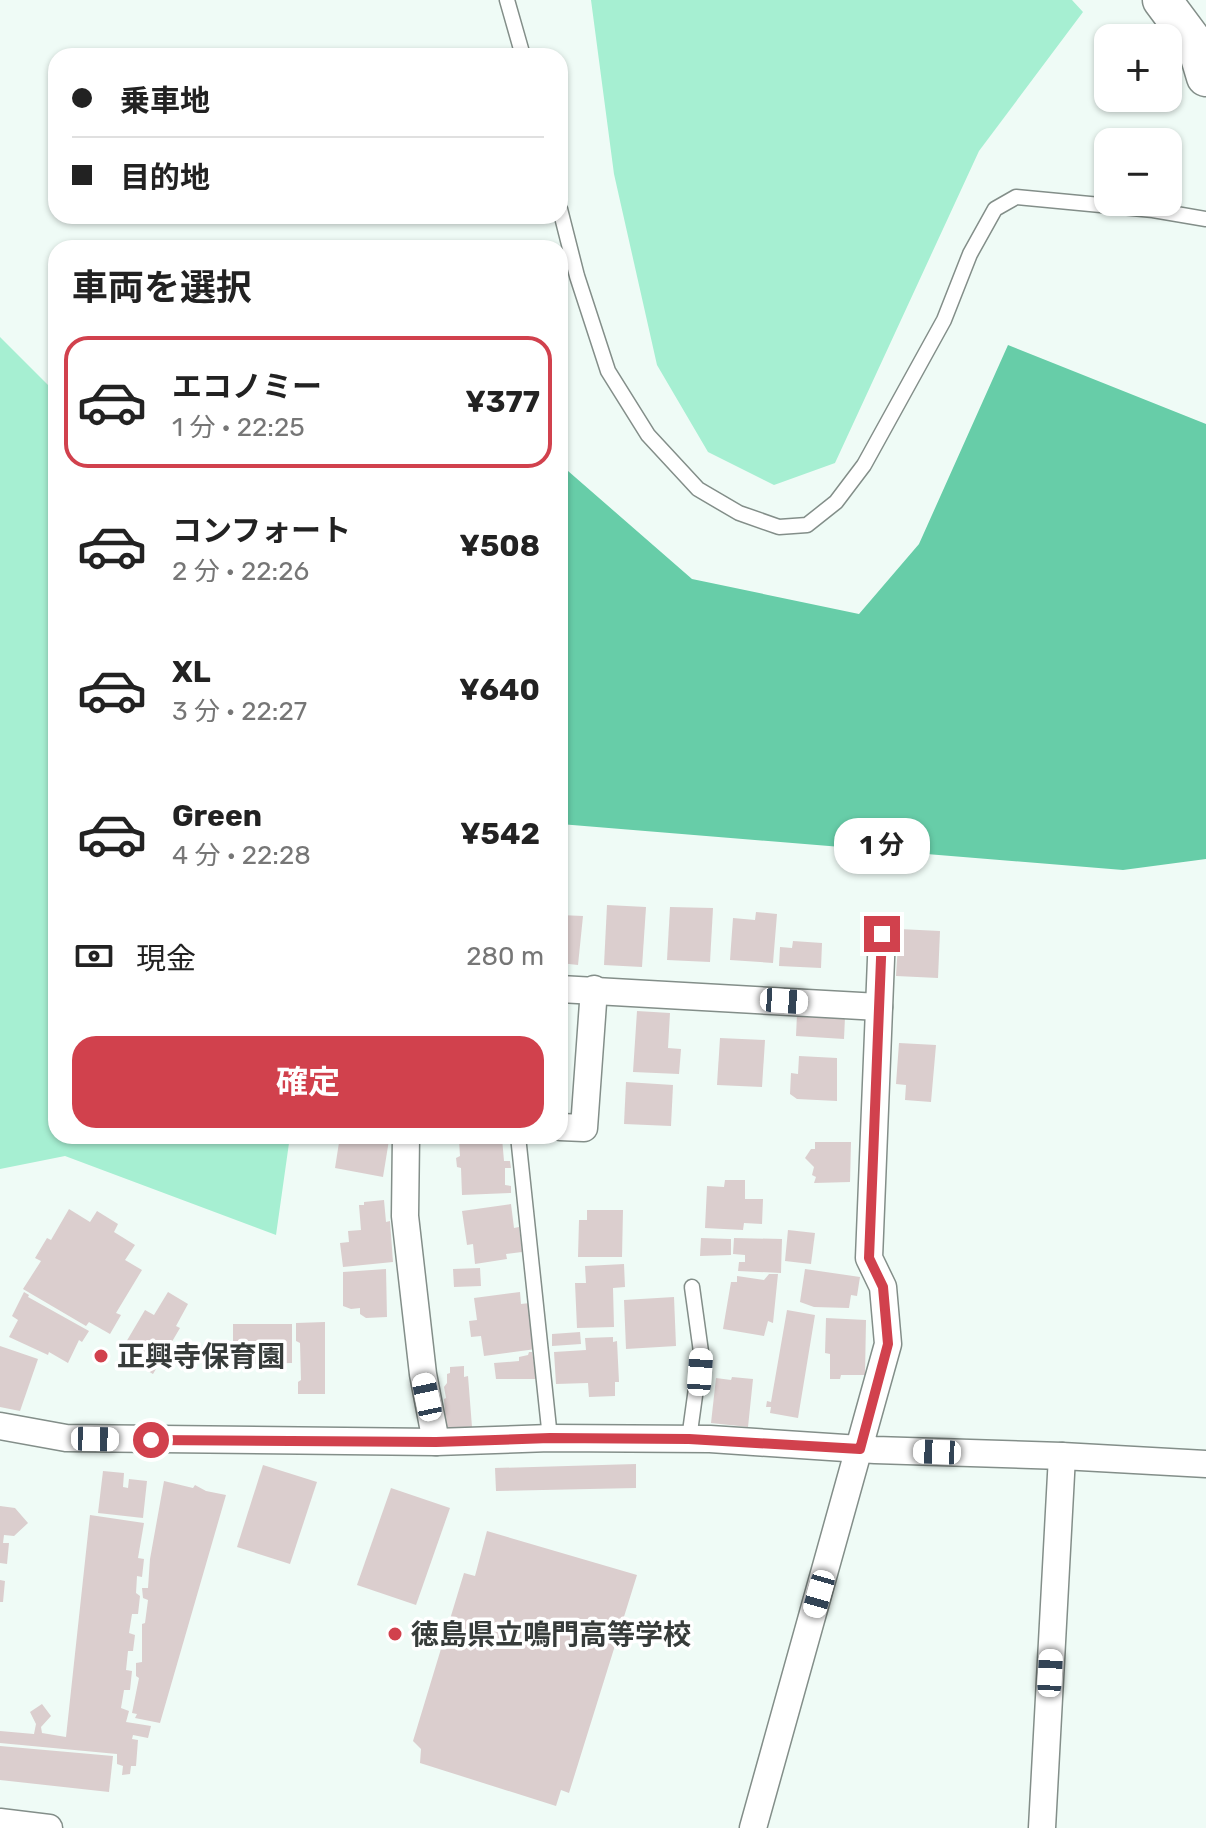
<!DOCTYPE html>
<html lang="ja">
<meta charset="utf-8">
<style>
:root{--surface:#fff;--page:#f2f2f2;--text:#222;--muted:#767676;--line:#e0e0e0;--accent:#d1414d}
body{margin:0;font-family:Rubik,"Noto Sans JP",sans-serif;background:var(--page);color:var(--text);height:100vh;display:flex;flex-direction:column;font-size:30px;white-space:nowrap}
*{box-sizing:border-box;margin:0}
p{font-size:26px;color:var(--muted)}
.icon{flex:none;width:44px;height:44px;fill:none;stroke:currentColor;stroke-width:2;stroke-linecap:round;stroke-linejoin:round}
.map{position:relative;flex:1;overflow:hidden}
.sheet{position:absolute;left:48px;top:240px;width:520px;height:904px;display:flex;flex-direction:column;background:var(--surface);border-radius:24px;box-shadow:0 2px 6px #0004}
.sheet>*{flex:none}
.guide{position:absolute;left:48px;top:48px;width:520px;height:176px;border-radius:24px;box-shadow:0 2px 6px #0004;display:grid;align-content:center;height:176px;padding:0 24px;background:var(--surface)}
.controls{position:absolute;left:1094px;top:24px;display:grid;gap:16px}
.controls a{display:grid;place-items:center;width:88px;height:88px;border-radius:16px;background:var(--surface);box-shadow:0 2px 6px #0004;font-size:40px}
.end{position:absolute;width:36px;height:36px;margin:-18px;border:10px solid #d1414d;background:#fff;box-shadow:0 0 0 4px #fff}
.from{border-radius:50%}
.bubble{position:absolute;height:56px;border-radius:24px;background:var(--surface);box-shadow:0 2px 6px #0004;font-size:26px;font-weight:700;line-height:56px;text-align:center}
.car{position:absolute;width:24px;height:48px;margin:-24px -12px;border-radius:10px;box-shadow:0 0 6px 2px #0007;background:linear-gradient(#fff 24%,#345 0 40%,#fff 0 76%,#345 0 86%,#fff 0)}
.guide b{display:flex;align-items:center;gap:28px;height:76px;font-size:30px}
.guide b+b{border-top:2px solid var(--line)}
.guide i{width:20px;height:20px;background:var(--text)}
ul{padding:0;list-style:none}
li{display:flex;align-items:center;gap:24px;height:132px;margin:0 16px 12px;padding:0 8px;border:4px solid transparent;border-radius:24px}
li div{flex:1}
li b{display:block;font-size:30px}
li em{font-style:normal;font-weight:700}
li.current{border-color:var(--accent)}
li>.icon{width:72px;height:72px;stroke-width:1.5}
h2{padding:0 24px;font-size:36px;line-height:96px}
.pay{display:flex;align-items:center;gap:20px;height:88px;padding:0 24px;font-size:30px}
.pay p{margin-inline-start:auto}
.action{display:flex;gap:16px;margin-top:auto;padding:16px 24px}
.action a{flex:1;height:92px;border-radius:24px;background:var(--accent);color:#fff;font-size:32px;font-weight:700;line-height:92px;text-align:center}
.map>svg:first-child{display:block}
.green{fill:#a6efd2}
.water{fill:#67cda8}
.building{fill:#dbcece}
.lines{fill:none;stroke-linecap:round;stroke-linejoin:round}
.lane-casing{stroke:#838e89;stroke-width:17}
.street-casing{stroke:#838e89;stroke-width:29}
.secondary-casing{stroke:#838e89;stroke-width:41}
.lane{stroke:#fff;stroke-width:14}
.street{stroke:#fff;stroke-width:26}
.secondary{stroke:#fff;stroke-width:38}
.route{stroke:#d1414d;stroke-width:10}
.poi-dot{fill:#d1414d;stroke:#fff;stroke-width:3}
.labels{text-anchor:middle;dominant-baseline:central;stroke-width:7;stroke-linejoin:round;paint-order:stroke}
.poi-label{font-size:28px;font-weight:bold;fill:#373c3a;stroke:#fff;text-anchor:start}
</style>
<div class="map">
<svg width="1206" height="1828" viewBox="0 0 1206 1828">
<rect width="100%" height="100%" fill="#effbf6"/>
<g class="green">
<path d="M591 0H1072L1083 12 979 151 835 463 774 485 708 452 657 365 614 174Z"/>
<path d="M0 337 56 393V1136H290L276 1235 65 1156 0 1169Z"/>
</g>
<path class="water" d="M1008 345 1206 424V859L1123 870 560 824V464L692 579 859 614 919 544Z"/>
<g class="building">
<path d="M607 905 646 907 642 967 604 965Z"/>
<path d="M670 907 713 908 710 962 667 960Z"/>
<path d="M756 912 777 914 773 963 730 960 733 918 755 920Z"/>
<path d="M560 915 583 916 578 965 560 963Z"/>
<path d="M899 929 940 931 938 978 896 976Z"/>
<path d="M793 941 822 943 821 968 779 966 780 947 792 948Z"/>
<path d="M637 1011 670 1013 668 1048 681 1049 679 1074 633 1072Z"/>
<path d="M797 1014 845 1017 844 1039 796 1036Z"/>
<path d="M720 1038 765 1040 762 1087 717 1085Z"/>
<path d="M899 1043 936 1045 931 1102 905 1100 906 1085 896 1084Z"/>
<path d="M799 1056 837 1058V1101L797 1099 790 1094 791 1073 798 1074Z"/>
<path d="M626 1082 673 1085 671 1126 624 1124Z"/>
<path d="M340 1136 389 1140 383 1177 335 1168Z"/>
<path d="M502 1138 504 1161H510L511 1168H505V1185L511 1186V1193L462 1195 461 1168 457 1167 456 1158 460 1156 459 1140Z"/>
<path d="M815 1142H851L850 1182 814 1183 816 1177 812 1175 814 1167 805 1158 811 1149H815Z"/>
<path d="M725 1180H745V1199H763L762 1224 744 1223 743 1230 705 1228 707 1186 724 1187Z"/>
<path d="M384 1200 386 1222 390 1221 393 1262 343 1267 340 1243 349 1242 348 1231 361 1230 359 1205H364V1202Z"/>
<path d="M511 1204 514 1228 519 1227 522 1252 506 1254 507 1259 475 1264 473 1244 467 1245 462 1211Z"/>
<path d="M69 1209 90 1222 97 1211 118 1224 114 1232 135 1245 125 1260 142 1270 116 1313 121 1315 110 1334 89 1322 86 1326 23 1289 41 1261 35 1258 47 1238 51 1240Z"/>
<path d="M587 1210H623L622 1257H578L579 1220H587Z"/>
<path d="M788 1230 815 1233 811 1264 785 1261Z"/>
<path d="M701 1238 731 1239V1255L700 1256Z"/>
<path d="M734 1238 782 1239 781 1273 738 1271 739 1262H745V1255L733 1254Z"/>
<path d="M624 1264 625 1287 613 1288 614 1327 577 1328 575 1283H586L585 1266Z"/>
<path d="M480 1268 481 1286 454 1287 453 1269Z"/>
<path d="M386 1269 387 1317 366 1318 360 1314V1308L351 1309 343 1306V1272Z"/>
<path d="M805 1269 860 1277 857 1296 851 1295 849 1308 814 1307 800 1302Z"/>
<path d="M769 1274H778L773 1323 768 1321 764 1336 723 1329 731 1282H737V1276L764 1280Z"/>
<path d="M24 1292 29 1295 28 1297 89 1331 82 1342 79 1340 68 1363 49 1352 48 1355 9 1337 18 1320 12 1316Z"/>
<path d="M168 1292 188 1304 176 1326 180 1328 153 1374 119 1354 145 1310 154 1315Z"/>
<path d="M520 1292 521 1304 530 1303 536 1349 484 1356 481 1336 471 1337 469 1321 477 1320 474 1298Z"/>
<path d="M674 1297 676 1346 626 1349 624 1300Z"/>
<path d="M787 1310 815 1315 798 1418 770 1413 771 1407H766L767 1401 771 1402Z"/>
<path d="M826 1318 866 1320 865 1375H841L840 1379H830V1354L825 1353Z"/>
<path d="M325 1322V1394H298V1382L301 1380 300 1343 296 1341V1323Z"/>
<path d="M233 1324H292V1363L233 1364Z"/>
<path d="M580 1332 581 1344 552 1346V1334Z"/>
<path d="M613 1337V1342L617 1341 619 1382H615V1396L589 1397 588 1383 556 1384 554 1352 586 1350 585 1338Z"/>
<path d="M0 1346 38 1359 20 1411 0 1407Z"/>
<path d="M529 1352H532L537 1379H496L494 1363 519 1361V1357L528 1355Z"/>
<path d="M464 1366V1377L468 1376 472 1427 446 1429 444 1399 446 1398 444 1387 447 1383V1374L450 1373V1367Z"/>
<path d="M732 1377 753 1379 748 1427 711 1423 716 1378 731 1380Z"/>
<path d="M636 1464V1488L496 1491 495 1468Z"/>
<path d="M263 1465 317 1482 290 1564 237 1547Z"/>
<path d="M103 1471 124 1473 123 1487 128 1488 129 1479 147 1481 143 1518 98 1513Z"/>
<path d="M164 1481 193 1488 195 1485 206 1491 226 1495 160 1723 135 1718 137 1714 132 1713 139 1678 136 1676V1663L142 1662V1624L145 1623 148 1600 143 1598 142 1588H148L150 1559Z"/>
<path d="M391 1488 450 1508 416 1605 357 1585Z"/>
<path d="M0 1506 15 1508 28 1523 14 1536 4 1535 3 1543H9L7 1564 0 1563Z"/>
<path d="M90 1515 144 1523 138 1558 144 1559 142 1577 137 1576 136 1593 140 1596 138 1614H132L129 1633 135 1635 133 1651H128L126 1670 132 1671 130 1690H124L121 1708 129 1711 126 1722 151 1726 148 1738 133 1735 132 1739 138 1740 136 1766H131L130 1774 122 1775 123 1766 117 1764V1754L0 1743V1731L34 1734 36 1724 30 1712 42 1704 51 1716 41 1727 42 1733 66 1737Z"/>
<path d="M487 1531 637 1575 569 1793 561 1790 556 1806 420 1763 421 1749 413 1741 464 1573 475 1576Z"/>
<path d="M0 1580 5 1581 3 1602H0Z"/>
<path d="M0 1746 113 1756 109 1792 0 1780Z"/>
</g>
<g class="lines">
<g class="lane-casing">
<g id="lane">
<path d="M507 0 523 56"/>
<path d="M560 209 577 276 608 371 648 435 698 489 739 513 779 527 807 525 836 502 864 465 944 320 970 254 995 209 1016 197 1153 210 1206 219"/>
<path d="M518 1136 550 1438"/>
<path d="M689 1439 701 1352 692 1287"/>
</g>
</g>
<g class="street-casing">
<g id="street">
<path d="M560 989 879 1007"/>
<path d="M560 1127 584 1128 594 989"/>
<path d="M406 1136 405 1216 423 1374 436 1442"/>
<path d="M0 1426 66 1438 436 1442 550 1438 710 1439 875 1450 1062 1456 1206 1464"/>
<path d="M0 1822 49 1828"/>
<path d="M753 1828 888 1344 883 1287 869 1258 882 934"/>
<path d="M1042 1828 1062 1456"/>
</g>
</g>
<g class="secondary-casing">
<path id="secondary" d="M1162 0 1197 47 1206 77"/>
</g>
<use href="#lane" class="lane"/>
<use href="#street" class="street"/>
<use href="#secondary" class="secondary"/>
</g>
<g class="lines">
<path class="route" d="M151 1440 436 1442 550 1438 689 1439 860 1449 888 1344 883 1287 869 1258 882 934"/>
</g>
<g class="poi-dot">
<circle cx="101" cy="1356" r="8"/>
<circle cx="395" cy="1634" r="8"/>
</g>
<g class="labels">
<g class="poi-label">
<text x="117" y="1356">正興寺保育園</text>
<text x="411" y="1634">徳島県立鳴門高等学校</text>
</g>
</g>
</svg>
<div class="controls">
<a>+</a>
<a>−</a>
</div>
<i class="end from" style="left:151px;top:1440px"></i>
<i class="end" style="left:882px;top:934px"></i>
<div class="bubble" style="left:834px;top:818px;width:96px">1 分</div>
<i class="car" style="left:784px;top:1001px;rotate:94deg"></i>
<i class="car" style="left:700px;top:1372px;rotate:4deg"></i>
<i class="car" style="left:427px;top:1397px;rotate:348deg"></i>
<i class="car" style="left:95px;top:1439px;rotate:91deg"></i>
<i class="car" style="left:937px;top:1452px;rotate:272deg"></i>
<i class="car" style="left:819px;top:1594px;rotate:196deg"></i>
<i class="car" style="left:1050px;top:1673px;rotate:3deg"></i>
<div class="guide">
<b><i class="from"></i>乗車地</b>
<b><i></i>目的地</b>
</div>
<section class="sheet">
<h2>車両を選択</h2>
<ul>
<li class="current"><svg class="icon" aria-label="car" viewBox="0 0 24 24"><path d="M5 17H2v-5l4-1 3-4h7l3 4 3 1v5h-3M9 17h6M6 11h13"/><circle cx="7" cy="17" r="2"/><circle cx="17" cy="17" r="2"/></svg><div><b>エコノミー</b><p>1 分 · 22:25</p></div><em>¥377</em></li>
<li><svg class="icon" aria-label="car" viewBox="0 0 24 24"><path d="M5 17H2v-5l4-1 3-4h7l3 4 3 1v5h-3M9 17h6M6 11h13"/><circle cx="7" cy="17" r="2"/><circle cx="17" cy="17" r="2"/></svg><div><b>コンフォート</b><p>2 分 · 22:26</p></div><em>¥508</em></li>
<li><svg class="icon" aria-label="car" viewBox="0 0 24 24"><path d="M5 17H2v-5l4-1 3-4h7l3 4 3 1v5h-3M9 17h6M6 11h13"/><circle cx="7" cy="17" r="2"/><circle cx="17" cy="17" r="2"/></svg><div><b>XL</b><p>3 分 · 22:27</p></div><em>¥640</em></li>
<li><svg class="icon" aria-label="car" viewBox="0 0 24 24"><path d="M5 17H2v-5l4-1 3-4h7l3 4 3 1v5h-3M9 17h6M6 11h13"/><circle cx="7" cy="17" r="2"/><circle cx="17" cy="17" r="2"/></svg><div><b>Green</b><p>4 分 · 22:28</p></div><em>¥542</em></li>
</ul>
<div class="pay"><svg class="icon" aria-label="cash" viewBox="0 0 24 24"><path d="M3 7h18v10H3z"/><circle cx="12" cy="12" r="2"/></svg>現金<p>280 m</p></div>
<div class="action"><a>確定</a></div>
</section>
</div>
